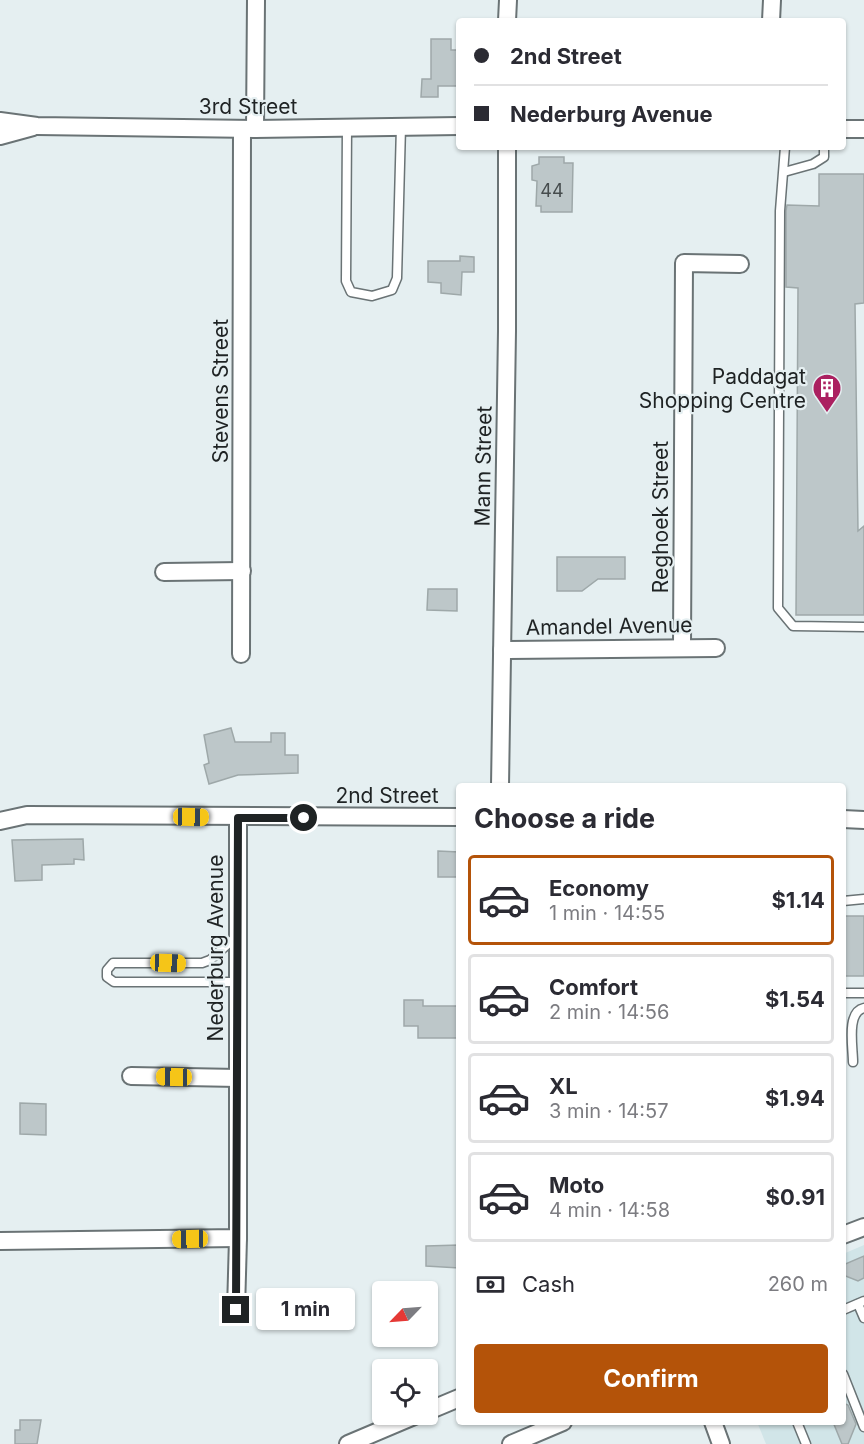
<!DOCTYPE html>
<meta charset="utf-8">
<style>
:root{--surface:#fff;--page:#f2f2f3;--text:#2b2b33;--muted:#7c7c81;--line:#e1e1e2;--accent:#b45309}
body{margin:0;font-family:Inter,sans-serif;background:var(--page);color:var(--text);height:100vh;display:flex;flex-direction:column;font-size:22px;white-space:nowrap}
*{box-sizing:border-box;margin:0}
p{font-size:20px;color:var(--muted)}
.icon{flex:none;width:33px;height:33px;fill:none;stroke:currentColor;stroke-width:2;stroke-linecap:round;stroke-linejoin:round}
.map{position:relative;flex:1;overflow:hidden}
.drawer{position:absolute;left:456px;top:783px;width:390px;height:642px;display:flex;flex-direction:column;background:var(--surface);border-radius:6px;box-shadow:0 2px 4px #0004}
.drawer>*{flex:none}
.top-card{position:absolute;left:456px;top:18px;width:390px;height:132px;border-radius:6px;box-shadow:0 2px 4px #0004;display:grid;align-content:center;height:132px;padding:0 18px;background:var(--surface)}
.needle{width:39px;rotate:245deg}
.fabs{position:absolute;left:372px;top:1281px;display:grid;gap:12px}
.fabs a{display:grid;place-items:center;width:66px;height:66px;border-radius:6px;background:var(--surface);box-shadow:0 2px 4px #0004;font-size:30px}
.end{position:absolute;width:27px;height:27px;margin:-14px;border:8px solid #1f2324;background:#fff;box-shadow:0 0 0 3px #fff}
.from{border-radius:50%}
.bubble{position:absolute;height:42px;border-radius:6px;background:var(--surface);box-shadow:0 2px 4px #0004;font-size:20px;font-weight:700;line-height:42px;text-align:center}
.car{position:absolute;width:18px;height:36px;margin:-18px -9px;border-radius:8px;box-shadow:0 0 4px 2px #0007;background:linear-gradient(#f5c518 24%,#345 0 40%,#f5c518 0 76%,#345 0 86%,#f5c518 0)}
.top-card b{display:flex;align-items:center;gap:21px;height:57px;font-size:22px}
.top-card b+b{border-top:2px solid var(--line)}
.top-card i{width:15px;height:15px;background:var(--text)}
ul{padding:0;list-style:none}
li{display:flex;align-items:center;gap:18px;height:90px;margin:0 12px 9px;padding:0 6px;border:3px solid var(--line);border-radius:6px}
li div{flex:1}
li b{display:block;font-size:22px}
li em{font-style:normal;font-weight:700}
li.active{border-color:var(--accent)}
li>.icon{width:54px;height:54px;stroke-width:1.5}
h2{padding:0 18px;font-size:27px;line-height:72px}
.pay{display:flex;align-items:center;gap:15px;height:66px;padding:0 18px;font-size:22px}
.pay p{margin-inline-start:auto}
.button{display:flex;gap:12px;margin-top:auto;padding:12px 18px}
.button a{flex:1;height:69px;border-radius:6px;background:var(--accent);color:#fff;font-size:24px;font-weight:700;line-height:69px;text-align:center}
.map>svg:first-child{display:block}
.built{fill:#d1e5e8}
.building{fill:#bdc7c9;stroke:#9ea8a9;stroke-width:1.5}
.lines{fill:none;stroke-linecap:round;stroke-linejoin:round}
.service-casing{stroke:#6a7375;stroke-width:11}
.minor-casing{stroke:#6a7375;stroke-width:20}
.service{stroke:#fff;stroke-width:8}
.minor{stroke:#fff;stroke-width:16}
.route{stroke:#1f2324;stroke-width:8}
.labels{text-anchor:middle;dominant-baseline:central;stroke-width:4.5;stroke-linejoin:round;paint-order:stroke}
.number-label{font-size:18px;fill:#464c4d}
.street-label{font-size:21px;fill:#1f2324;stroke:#e5eff1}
.poi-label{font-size:21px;fill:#1f2324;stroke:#e5eff1;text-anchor:end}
</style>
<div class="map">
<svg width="864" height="1444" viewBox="0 0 864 1444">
<rect width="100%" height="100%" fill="#e5eff1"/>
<path class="built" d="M864 1245V1444H766L757 1422H843V1254Z"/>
<g class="building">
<path d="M431 39H451V50H459V86H438V97H421L422 79H431Z"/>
<path d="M539 157H564V163H573L572 212H541V206H536L537 181 532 180V166L539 164Z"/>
<path d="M819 174H864V303L855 304 858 531 864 526V615H796L798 288 786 287V211L787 205 819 206Z"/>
<path d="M460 256 474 257V272H462L461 295 441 293V283L428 282V261H460Z"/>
<path d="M557 557H625V579H598L582 591H557Z"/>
<path d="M428 589H457V611L427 610Z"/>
<path d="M231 728 235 742H271V733H285V755H298V773L238 775 209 784 204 765 209 763 204 735Z"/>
<path d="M83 839 84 860 74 859V864L42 865V880L15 881 12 840Z"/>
<path d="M438 851 459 852V877H438Z"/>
<rect x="843" y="916" width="21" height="60"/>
<path d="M404 1000H423V1006H459V1038H418V1026H404Z"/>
<path d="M20 1103 46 1104V1135L20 1134Z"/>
<path d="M459 1245V1268L426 1266V1246Z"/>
<path d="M864 1256V1278L858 1281 843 1275V1265Z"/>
<path d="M843 1403 848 1405 856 1424 848 1444H842L833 1422H843Z"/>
<path d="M20 1420H41L37 1444H15V1430H20Z"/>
</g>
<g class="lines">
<g class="service-casing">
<g id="service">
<path d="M347 127 346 281 351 292 372 296 392 290 397 278 401 126"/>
<path d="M785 147 780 211 778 608 793 626 864 627"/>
<path d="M784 172 813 164 824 157V147"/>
<path d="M843 901 864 899"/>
<path d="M238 935 210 960 202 963H113L107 970V977L114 982H238"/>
<path d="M843 993H864"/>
<path d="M853 1062C853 1047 846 1012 864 1008"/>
<path d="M858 1304 864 1318"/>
<path d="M843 1310 864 1301"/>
<path d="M843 1374 864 1427"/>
<path d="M797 1422 806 1444"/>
</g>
</g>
<g class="minor-casing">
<g id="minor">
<path d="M507 21 508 0"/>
<path d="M771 21 772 0"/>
<path d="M0 121 37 126 255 129 459 126"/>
<path d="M255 129 256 0"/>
<path d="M843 129H864"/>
<path d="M0 136 33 127"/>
<path d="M164 572 242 571"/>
<path d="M682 647 684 263 740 264"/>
<path d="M502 650 716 648"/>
<path d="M241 654 242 129"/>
<path d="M500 786 507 331V147"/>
<path d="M843 819 864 820"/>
<path d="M0 821 27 815 459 817"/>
<path d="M131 1076 238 1078"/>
<path d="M843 1235 864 1227"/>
<path d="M0 1241 238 1238V818"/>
<path d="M236 1310 238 1238"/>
<path d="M428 1411 459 1398"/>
<path d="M713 1422 721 1444"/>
<path d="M348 1444 419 1414"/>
<path d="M511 1444 563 1422"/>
</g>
</g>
<use href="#service" class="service"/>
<use href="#minor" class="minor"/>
</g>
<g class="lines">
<path class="route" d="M236 1310 238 818H304"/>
</g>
<defs>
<g id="building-pin" transform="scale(1.5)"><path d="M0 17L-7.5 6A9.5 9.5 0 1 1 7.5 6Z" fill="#ab2060" stroke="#e5eff1"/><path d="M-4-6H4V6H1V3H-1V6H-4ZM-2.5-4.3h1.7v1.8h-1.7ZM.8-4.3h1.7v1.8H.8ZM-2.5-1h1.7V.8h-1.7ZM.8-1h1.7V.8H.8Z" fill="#fff"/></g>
</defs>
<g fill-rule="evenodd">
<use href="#building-pin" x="827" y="388"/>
</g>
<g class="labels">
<g class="number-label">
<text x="552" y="190">44</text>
</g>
<g class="street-label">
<text x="248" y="106">3rd Street</text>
<text transform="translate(220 391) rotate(-90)">Stevens Street</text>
<text transform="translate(483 466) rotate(-89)">Mann Street</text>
<text transform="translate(660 517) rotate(-90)">Reghoek Street</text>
<text transform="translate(609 626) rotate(-1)">Amandel Avenue</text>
<text x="387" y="795">2nd Street</text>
<text transform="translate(215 948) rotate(-90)">Nederburg Avenue</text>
</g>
<g class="poi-label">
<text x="806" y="376">Paddagat<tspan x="806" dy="24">Shopping Centre</tspan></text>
</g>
</g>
</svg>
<div class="fabs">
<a><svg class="needle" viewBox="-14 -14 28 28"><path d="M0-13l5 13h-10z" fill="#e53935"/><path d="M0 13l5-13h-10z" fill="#7c7c81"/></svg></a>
<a><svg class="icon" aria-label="locate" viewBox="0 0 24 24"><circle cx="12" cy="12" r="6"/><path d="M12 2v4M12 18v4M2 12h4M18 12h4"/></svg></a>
</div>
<i class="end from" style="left:304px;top:818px"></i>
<i class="end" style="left:236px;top:1310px"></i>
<div class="bubble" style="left:256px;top:1288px;width:99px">1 min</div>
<i class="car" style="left:191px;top:817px;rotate:91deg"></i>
<i class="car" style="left:168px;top:963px;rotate:92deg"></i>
<i class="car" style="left:174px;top:1077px;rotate:271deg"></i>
<i class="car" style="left:190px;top:1239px;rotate:269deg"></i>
<div class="top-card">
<b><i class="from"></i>2nd Street</b>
<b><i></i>Nederburg Avenue</b>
</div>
<section class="drawer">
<h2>Choose a ride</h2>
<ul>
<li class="active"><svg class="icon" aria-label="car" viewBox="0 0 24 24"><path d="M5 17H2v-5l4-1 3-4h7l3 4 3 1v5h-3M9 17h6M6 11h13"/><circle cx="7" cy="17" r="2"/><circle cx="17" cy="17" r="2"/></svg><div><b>Economy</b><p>1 min · 14:55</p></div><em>$1.14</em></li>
<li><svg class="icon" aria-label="car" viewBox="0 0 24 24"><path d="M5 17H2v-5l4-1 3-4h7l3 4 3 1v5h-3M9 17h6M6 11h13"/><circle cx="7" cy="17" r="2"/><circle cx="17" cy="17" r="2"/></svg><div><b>Comfort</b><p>2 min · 14:56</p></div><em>$1.54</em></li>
<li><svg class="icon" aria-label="car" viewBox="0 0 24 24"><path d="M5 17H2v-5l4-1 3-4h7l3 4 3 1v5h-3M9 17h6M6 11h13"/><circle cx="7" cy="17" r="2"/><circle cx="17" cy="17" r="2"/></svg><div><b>XL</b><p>3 min · 14:57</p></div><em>$1.94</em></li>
<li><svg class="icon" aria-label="car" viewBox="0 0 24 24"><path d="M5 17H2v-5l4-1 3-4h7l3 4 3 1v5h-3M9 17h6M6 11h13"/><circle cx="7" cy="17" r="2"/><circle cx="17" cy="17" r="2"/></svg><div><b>Moto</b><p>4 min · 14:58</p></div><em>$0.91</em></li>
</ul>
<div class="pay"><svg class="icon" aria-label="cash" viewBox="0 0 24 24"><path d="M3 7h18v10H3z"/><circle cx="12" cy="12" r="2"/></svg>Cash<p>260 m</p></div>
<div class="button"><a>Confirm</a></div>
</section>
</div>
